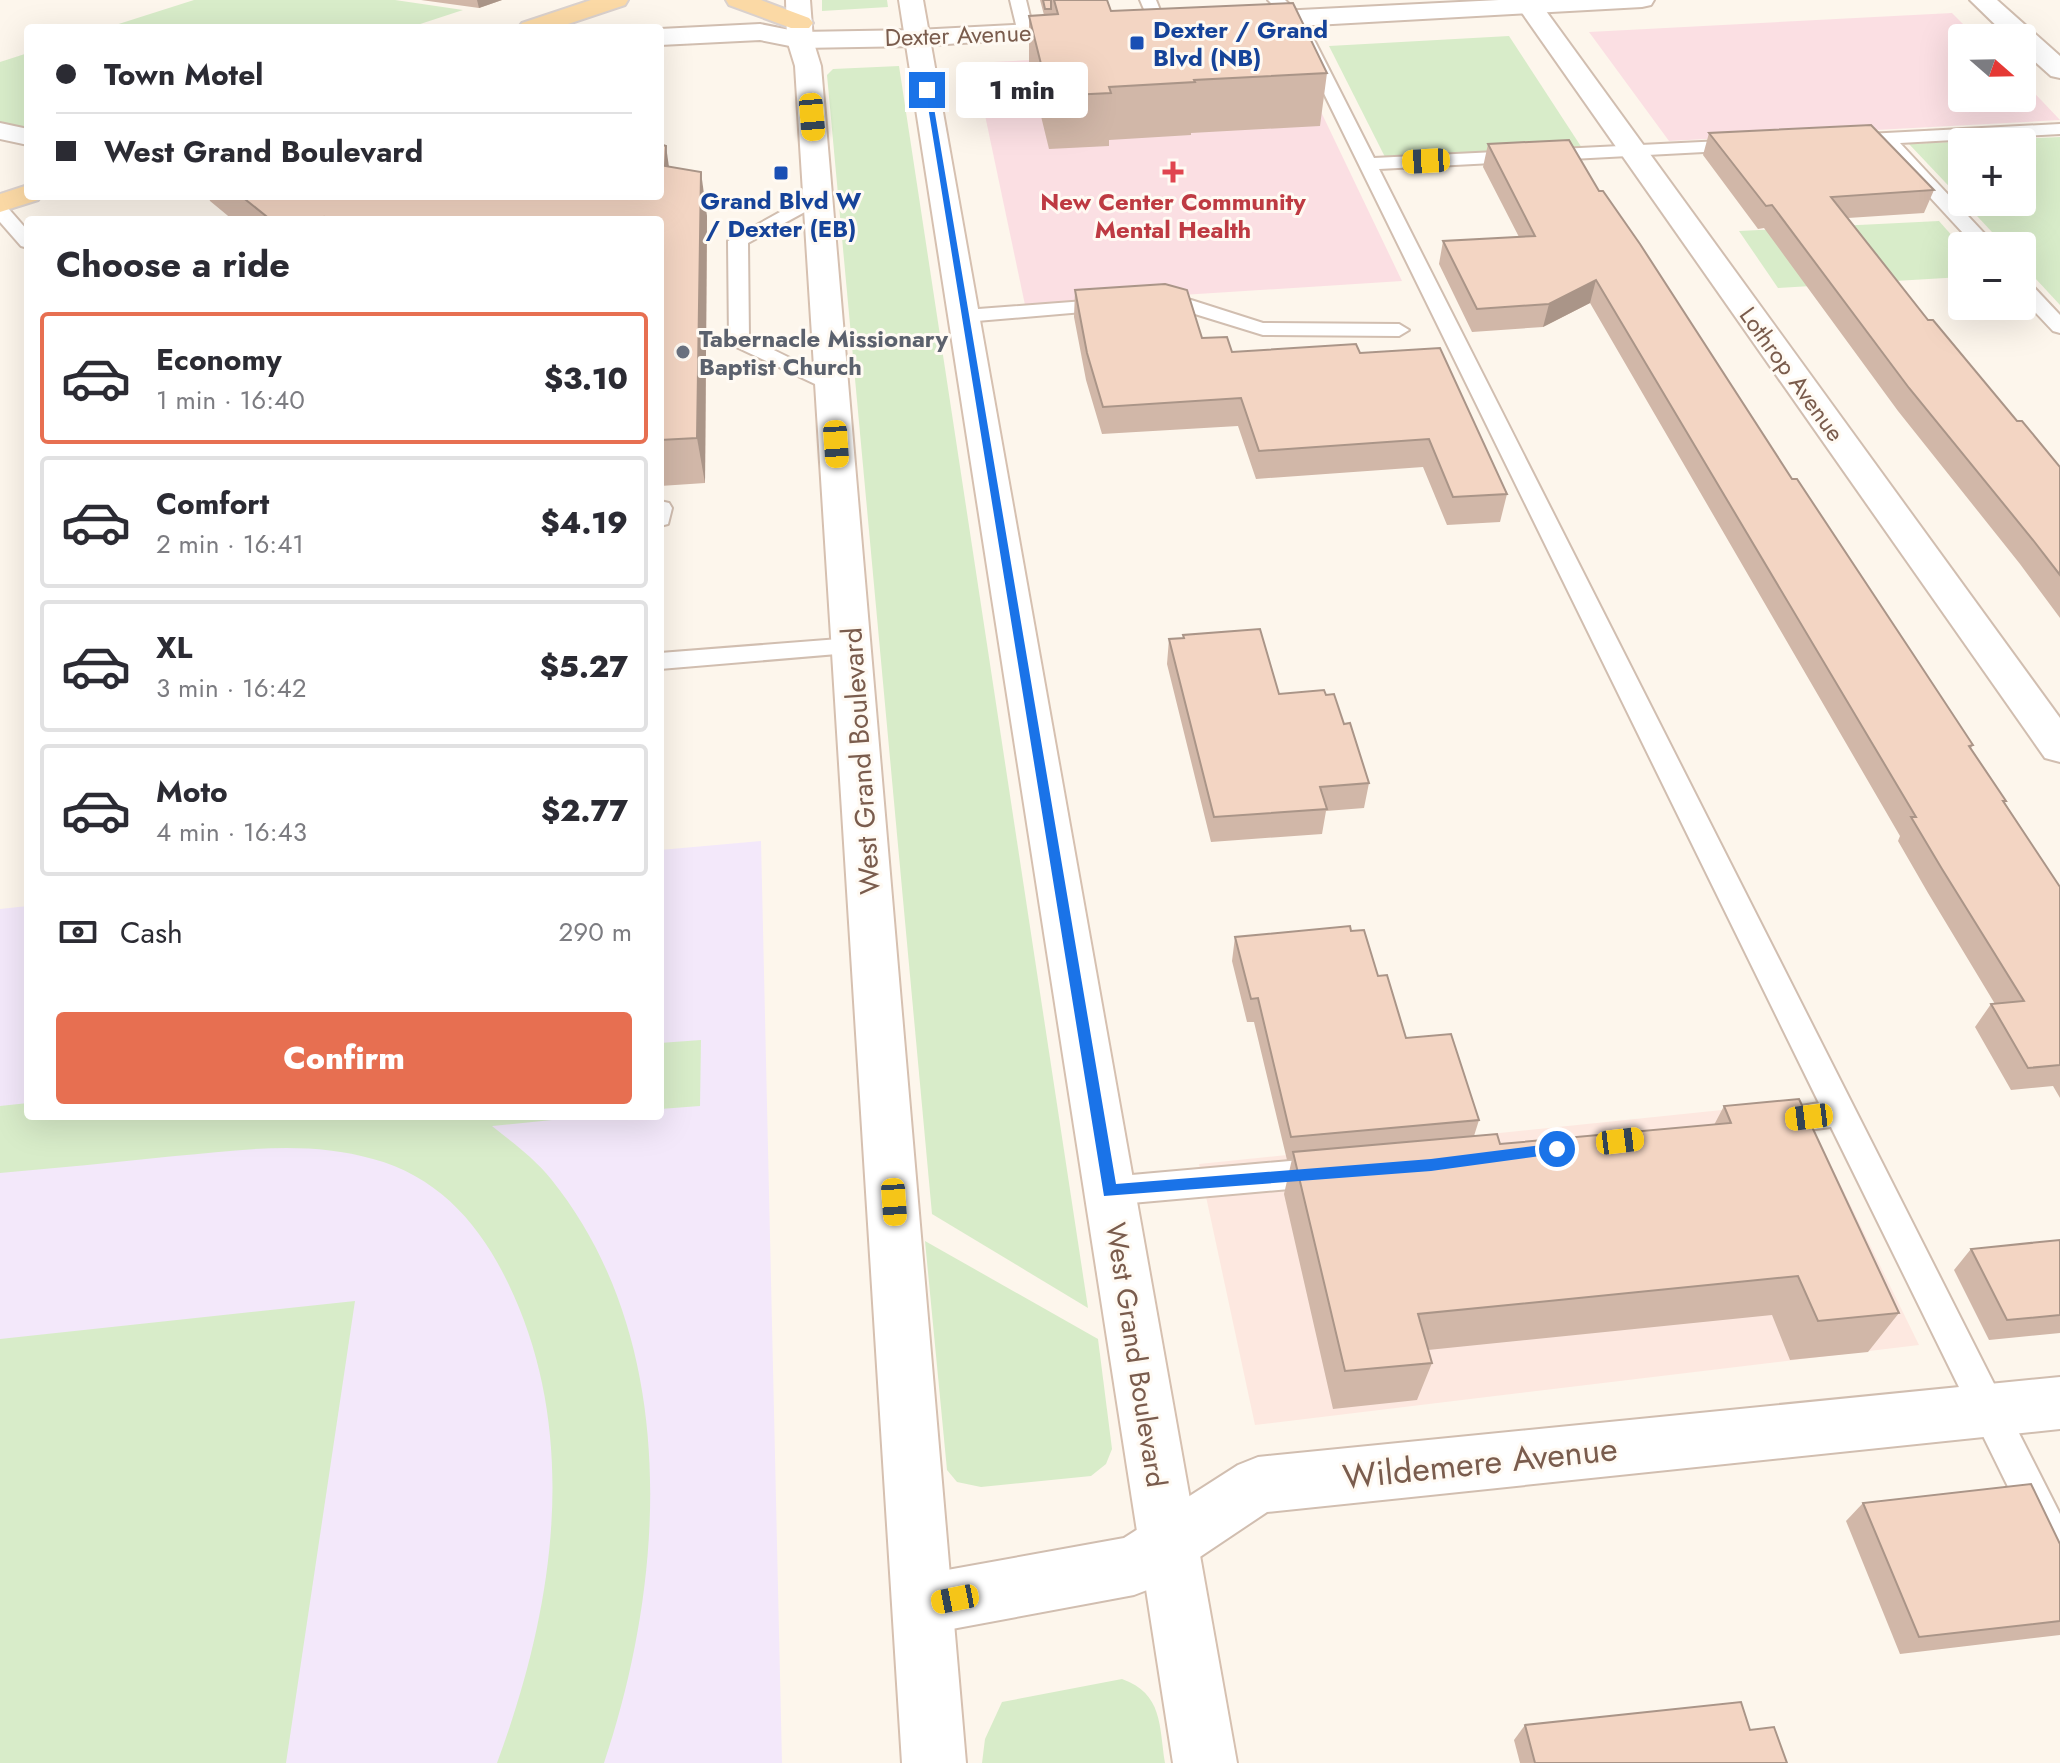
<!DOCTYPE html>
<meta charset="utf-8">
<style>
:root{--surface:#fff;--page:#f7f7f7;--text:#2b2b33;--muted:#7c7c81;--line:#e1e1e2;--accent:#e76f51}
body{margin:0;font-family:Jost,sans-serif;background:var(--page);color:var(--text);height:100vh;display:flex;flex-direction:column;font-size:30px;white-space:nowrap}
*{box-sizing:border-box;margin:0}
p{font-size:26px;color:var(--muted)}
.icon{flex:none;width:44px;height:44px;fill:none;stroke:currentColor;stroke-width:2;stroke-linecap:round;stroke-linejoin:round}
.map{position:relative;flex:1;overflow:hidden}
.panel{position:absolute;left:24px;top:216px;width:640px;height:904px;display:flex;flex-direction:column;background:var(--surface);border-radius:8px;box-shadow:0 8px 32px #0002}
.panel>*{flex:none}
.hud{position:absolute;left:24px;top:24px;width:640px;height:176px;border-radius:8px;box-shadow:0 8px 32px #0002;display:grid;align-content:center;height:176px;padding:0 32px;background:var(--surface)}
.needle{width:52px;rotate:110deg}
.fabs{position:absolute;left:1948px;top:24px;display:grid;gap:16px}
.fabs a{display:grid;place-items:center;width:88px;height:88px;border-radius:8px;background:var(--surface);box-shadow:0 8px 32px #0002;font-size:40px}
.end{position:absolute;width:36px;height:36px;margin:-18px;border:10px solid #1a73e8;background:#fff;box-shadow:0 0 0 4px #fff}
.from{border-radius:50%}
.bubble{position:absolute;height:56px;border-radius:8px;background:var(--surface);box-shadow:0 8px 32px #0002;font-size:26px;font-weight:800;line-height:56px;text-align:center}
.car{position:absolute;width:24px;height:48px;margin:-24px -12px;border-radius:10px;box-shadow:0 0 6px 2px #0007;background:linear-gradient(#f5c518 24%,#345 0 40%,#f5c518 0 76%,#345 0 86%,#f5c518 0)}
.hud b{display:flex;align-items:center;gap:28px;height:76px;font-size:30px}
.hud b+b{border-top:2px solid var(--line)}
.hud i{width:20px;height:20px;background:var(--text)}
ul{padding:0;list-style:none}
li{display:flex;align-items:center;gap:24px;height:132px;margin:0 16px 12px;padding:0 16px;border:4px solid var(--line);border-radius:8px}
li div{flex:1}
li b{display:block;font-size:30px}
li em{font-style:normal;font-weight:800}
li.current{border-color:var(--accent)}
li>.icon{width:72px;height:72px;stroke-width:1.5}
h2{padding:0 32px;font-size:36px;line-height:96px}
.pay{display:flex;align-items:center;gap:20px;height:88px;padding:0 32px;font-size:30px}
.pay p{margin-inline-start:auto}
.cta{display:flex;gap:16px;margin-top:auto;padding:16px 32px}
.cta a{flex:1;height:92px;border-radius:8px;background:var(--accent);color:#fff;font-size:32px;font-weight:800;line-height:92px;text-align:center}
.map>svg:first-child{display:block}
.commercial{fill:#fde8e0}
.education{fill:#f3e8fa}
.medical{fill:#fbdfe3}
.green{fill:#d8ecc9}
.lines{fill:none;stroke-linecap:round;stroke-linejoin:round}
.service-casing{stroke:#d1beb0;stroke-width:4}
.minor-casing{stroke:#d1beb0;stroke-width:4}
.tertiary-casing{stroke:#d1beb0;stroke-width:4}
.secondary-casing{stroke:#d6c0b0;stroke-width:4}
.primary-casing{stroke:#dad1cd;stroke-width:4}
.service{fill:#fff;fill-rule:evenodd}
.minor{fill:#fff;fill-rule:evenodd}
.tertiary{fill:#fff;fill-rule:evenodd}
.secondary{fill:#fff;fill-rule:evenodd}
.primary{fill:#fbd9a5;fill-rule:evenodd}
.wall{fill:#d1b7a8}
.shaded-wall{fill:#aa9588}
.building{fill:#f3d5c3;stroke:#aa9588;stroke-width:2}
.route{fill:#1a73e8}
.transit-dot{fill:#1a4fb4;stroke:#fffaf3;stroke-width:3}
.health-dot{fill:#e0444e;stroke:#fffaf3;stroke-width:3}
.worship-dot{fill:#6b7280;stroke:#fffaf3;stroke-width:3}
.labels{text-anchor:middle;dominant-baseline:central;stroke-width:6;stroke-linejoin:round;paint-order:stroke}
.far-transit-label{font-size:24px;font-weight:bold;fill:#164399;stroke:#fffaf3;text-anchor:start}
.far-street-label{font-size:24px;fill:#7a5c4d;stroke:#fffaf3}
.far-health-label{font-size:24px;font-weight:bold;fill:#be3a42;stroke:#fffaf3}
.far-worship-label{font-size:24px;font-weight:bold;fill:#5b616d;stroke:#fffaf3;text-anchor:start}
.street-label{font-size:28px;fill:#7a5c4d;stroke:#fffaf3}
.near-street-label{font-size:34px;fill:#7a5c4d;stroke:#fffaf3}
</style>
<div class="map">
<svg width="2060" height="1763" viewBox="0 0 2060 1763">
<rect width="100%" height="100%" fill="#fdf6ec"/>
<path class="commercial" d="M1800 1102 1919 1345 1255 1425 1199 1164Z"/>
<path class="education" d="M761 841 782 1763H0V909L28 906V1116H660V850Z"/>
<g class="medical">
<path d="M1952 13 1977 38H1962V98H2022V80L2060 120 1669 141 1589 32Z"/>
<path d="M1290 47 1402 281 1025 305 974 63Z"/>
</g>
<g class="green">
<path d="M194 0H395L463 10 408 28H106Z"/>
<path d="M822 0H887L888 7 822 11Z"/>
<path d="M1509 36 1582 148 1386 159 1329 46Z"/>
<path d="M28 53V129L0 123V62Z"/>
<path d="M899 66 1088 1308 932 1214 827 75 833 69Z"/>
<path d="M2060 137V305L2022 264V246H2005L1964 202H2022V142H1962V200L1909 144Z"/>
<path d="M1939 221 1962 247V277L1778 288 1739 231Z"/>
<path d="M701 1040 700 1106 660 1109V1043Z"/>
<path d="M28 1103V1116H591L492 1126C513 1143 534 1158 551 1179 681 1340 666 1578 604 1763H497C554 1610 582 1433 507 1281 479 1223 437 1176 373 1159 307 1140 242 1150 175 1156 117 1162 58 1168 0 1173V1106Z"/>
<path d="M925 1241 1098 1339 1112 1449 1106 1464 1091 1476 981 1487 957 1482 947 1470Z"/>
<path d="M355 1301 286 1763H0V1339Z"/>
<path d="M1122 1679C1163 1694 1159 1725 1165 1763H982L985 1739 1002 1702Z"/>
</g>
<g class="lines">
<g class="service-casing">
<g id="service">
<path d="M1010 0H1026L1034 33 1032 36H1020L1018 33Z"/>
<path d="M1140 0H1156L1166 25 1164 28H1152Z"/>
<path d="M1268 0H1285L1303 18 1374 158 1742 140 1751 145 1742 150 1379 169 2060 1514V1572L2047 1566 1831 1127 1770 1135 1759 1131 1754 1122 1759 1113 1819 1103 1288 20Z"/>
<path d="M2060 124V134L1900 143 1996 246H1975L1881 144 1848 145 1839 140 1848 135Z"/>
<path d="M818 191 827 197 825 201 748 243 749 338 839 382 843 386 839 390 832 392 732 345 729 341 728 241Z"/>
<path d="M0 205 7 207 28 231V248L21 246 0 222Z"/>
<path d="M2022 280 2029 282 2060 315V333L2053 331 2022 298Z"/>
<path d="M1157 296 1191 300 1263 323 1399 324 1409 330 1399 336 1263 335 1182 310 1150 306 1147 302Z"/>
<path d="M1111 299 1118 301 1121 305 1118 309 965 322 955 316 965 310Z"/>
<path d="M660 501 669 503 672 508 668 524 660 526Z"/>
<path d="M852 638 861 640 864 646 861 652 660 669V653Z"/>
<path d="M1324 1158 1335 1162 1340 1172 1335 1182 1324 1186 1109 1205 1098 1201 1093 1191 1098 1181 1109 1177Z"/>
</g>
</g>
<g class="minor-casing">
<g id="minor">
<path d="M1513 0H1538L2060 718V762L2045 758Z"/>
<path d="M1970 0H1997L2060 56V78L2051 76 2022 50V38H2009Z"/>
<path d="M0 123 28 129V145L0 139Z"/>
<path d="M2060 1377V1429L1267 1512 1155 1587 1134 1595 925 1634 904 1625 895 1604 904 1583 925 1574 1124 1538 1238 1465 1258 1457Z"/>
</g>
</g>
<g class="tertiary-casing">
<g id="tertiary">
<path d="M1499 0H1654L1651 5 1642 7 1241 29 1232 26 1228 21 1232 16 1241 13Z"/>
<path d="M1089 21 1098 24 1102 29 1098 34 917 46 800 48 760 40 660 45V29L760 24 800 32 917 30Z"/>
</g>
</g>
<g class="secondary-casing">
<g id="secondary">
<path d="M786 0H810L813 40 821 66 966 1763H902L795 66 787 40Z"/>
<path d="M899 0H923L1237 1763H1173Z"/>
</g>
</g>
<g class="primary-casing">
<g id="primary">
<path d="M591 0H628L625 5 556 28H518L522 23Z"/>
<path d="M726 0H761L809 18 813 23 809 28H791L729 5Z"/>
<path d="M28 185V196H41L38 200 0 212V194Z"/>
</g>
</g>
<use href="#service" class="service"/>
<use href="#minor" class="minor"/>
<use href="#tertiary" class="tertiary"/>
<use href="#secondary" class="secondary"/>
<use href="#primary" class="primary"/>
</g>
<g class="wall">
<path d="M421 0H502L479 8Z"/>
<path d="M1040 0H1107L1111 11 1327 73 1320 126 1191 133V135L1109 140V146L1049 149 1029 67V16L1044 15Z"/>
<path d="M1709 133 1934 190 1924 213 1848 218 1928 320 2017 421 2060 467V618L2020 564 1898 411 1764 228 1758 229 1703 155Z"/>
<path d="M1488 144 1599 191 1792 479 1973 745 1971 748 2006 801 2005 803 2060 887V1098L2053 1086 2011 1090 1975 1027 1991 1004H1995L1928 893 1898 841 1900 836 1590 303 1543 327 1472 332 1439 264 1443 241 1519 237 1483 167Z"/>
<path d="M669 167 707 216 705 483 660 486V220H233L210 201 208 196H660Z"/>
<path d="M1075 290 1202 338 1232 352 1360 353 1507 494 1500 522 1447 525 1423 467 1256 479 1238 426 1102 434 1086 380 1074 317Z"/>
<path d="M1183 635 1279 694 1344 724 1369 783 1364 808 1326 811 1322 834 1211 842 1167 664 1169 639 1183 638Z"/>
<path d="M1351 931 1378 976 1406 1038 1479 1120 1474 1136 1500 1144 1714 1125 1724 1106 1899 1313 1868 1352 1790 1360 1772 1315 1428 1350 1432 1363 1417 1400 1333 1409 1284 1194 1292 1159 1287 1160 1254 1022H1247L1232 961 1235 937Z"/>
<path d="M2060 1240V1333L1989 1340 1954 1270 1971 1249Z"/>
<path d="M1863 1503 2060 1544V1635L1900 1654 1846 1521Z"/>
<path d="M1525 1725 1750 1730 1787 1763H1520L1514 1740Z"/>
</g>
<g class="shaded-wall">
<path d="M477 0H502L479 8Z"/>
<path d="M666 146 672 188 665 166Z"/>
<path d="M701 172 707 216 705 483 697 438Z"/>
<path d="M1596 280 1590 303 1543 327 1549 304Z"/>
</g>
<g class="building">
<path d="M1043 0H1051V9H1045Z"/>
<path d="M1054 0H1107L1111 11 1293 3 1327 73 1194 80 1195 82 1109 87 1111 93 1049 96 1029 16 1058 14Z"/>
<path d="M1871 125 1934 190 1831 197 1928 320H1933L2017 421H2022L2060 467V575L2033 540 1909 388 1772 205 1766 206 1709 133Z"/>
<path d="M1569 140 1599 191H1603L1640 244 1792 479H1797L1911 651 1973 745 1969 746 2006 801H2003L2060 887V1065L2028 1068 1991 1004 2024 1001 1942 869 1911 817H1916L1596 280 1549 304 1477 309 1443 241 1535 236 1488 144Z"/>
<path d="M660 144 666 146 665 166 701 172 697 438 660 440V220H328L324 217 316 220H271L241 196H660Z"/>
<path d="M1165 284 1187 290 1202 338 1227 337 1232 352 1356 344 1360 353 1440 348 1507 494 1453 497 1429 439 1259 451 1241 398 1103 407 1087 353 1075 290Z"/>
<path d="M1260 629 1279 694 1324 690 1326 695 1334 694 1344 724 1350 723 1369 783 1320 787 1327 809 1214 817 1169 639 1184 638 1183 635Z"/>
<path d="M1350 926 1351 931 1364 930 1378 976 1387 975 1406 1038 1451 1034 1479 1120 1291 1137 1258 998 1251 999 1235 937Z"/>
<path d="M1799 1099 1899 1313 1818 1321 1798 1276 1418 1314 1432 1363 1345 1371 1293 1152 1497 1134 1500 1144 1731 1123 1724 1106Z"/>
<path d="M2060 1240V1315L2007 1320 1971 1249Z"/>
<path d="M2031 1484 2060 1544V1621L1919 1637 1863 1503Z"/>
<path d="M1741 1702 1750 1730 1774 1727 1787 1763H1535L1525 1725Z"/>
</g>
<path class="route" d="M925 88 931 90 1116 1184 1431 1159 1557 1143 1565 1149 1562 1153 1431 1171 1104 1196Z"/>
<g class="transit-dot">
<rect x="1129" y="35" width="16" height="16" rx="4"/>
<rect x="773" y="165" width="16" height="16" rx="4"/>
</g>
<path class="health-dot" d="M1169 160h8v8h8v8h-8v8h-8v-8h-8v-8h8z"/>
<circle class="worship-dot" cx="683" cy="352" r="8"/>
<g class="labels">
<g class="far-transit-label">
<text x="1153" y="29">Dexter / Grand<tspan x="1153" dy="28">Blvd (NB)</tspan></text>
<text x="781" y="200" text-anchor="middle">Grand Blvd W<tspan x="781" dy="28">/ Dexter (EB)</tspan></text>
</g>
<g class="far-street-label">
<text transform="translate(958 35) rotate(-2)">Dexter Avenue</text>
<text transform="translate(1792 374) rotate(54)">Lothrop Avenue</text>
</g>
<g class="far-health-label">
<text x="1173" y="201">New Center Community<tspan x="1173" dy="28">Mental Health</tspan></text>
</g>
<g class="far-worship-label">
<text x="699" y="338">Tabernacle Missionary<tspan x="699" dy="28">Baptist Church</tspan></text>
</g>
<g class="street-label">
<text transform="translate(861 761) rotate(-94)">West Grand Boulevard</text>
<text transform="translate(1136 1355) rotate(81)">West Grand Boulevard</text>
</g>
<g class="near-street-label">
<text transform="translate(1480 1463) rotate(-6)">Wildemere Avenue</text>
</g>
</g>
</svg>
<div class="fabs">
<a><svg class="needle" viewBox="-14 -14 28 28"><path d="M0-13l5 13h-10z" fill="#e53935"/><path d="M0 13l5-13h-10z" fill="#7c7c81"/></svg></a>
<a>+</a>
<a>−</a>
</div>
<i class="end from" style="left:1557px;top:1149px"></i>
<i class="end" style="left:927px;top:90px"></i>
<div class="bubble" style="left:956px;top:62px;width:132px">1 min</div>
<i class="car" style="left:812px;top:117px;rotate:175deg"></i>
<i class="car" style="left:1426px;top:161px;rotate:267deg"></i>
<i class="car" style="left:836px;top:444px;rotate:176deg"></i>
<i class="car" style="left:1809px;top:1117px;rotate:263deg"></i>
<i class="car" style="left:1620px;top:1141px;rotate:83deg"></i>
<i class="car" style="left:894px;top:1202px;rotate:176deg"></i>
<i class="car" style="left:955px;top:1599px;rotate:259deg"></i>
<div class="hud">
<b><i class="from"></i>Town Motel</b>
<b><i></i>West Grand Boulevard</b>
</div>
<section class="panel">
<h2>Choose a ride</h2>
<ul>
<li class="current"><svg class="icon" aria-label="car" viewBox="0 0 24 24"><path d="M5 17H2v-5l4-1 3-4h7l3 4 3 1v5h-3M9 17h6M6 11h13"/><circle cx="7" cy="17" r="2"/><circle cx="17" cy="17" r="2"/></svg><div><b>Economy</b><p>1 min · 16:40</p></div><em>$3.10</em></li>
<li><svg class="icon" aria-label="car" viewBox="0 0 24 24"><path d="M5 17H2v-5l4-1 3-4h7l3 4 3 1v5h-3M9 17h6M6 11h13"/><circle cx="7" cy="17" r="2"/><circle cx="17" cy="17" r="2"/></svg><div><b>Comfort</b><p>2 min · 16:41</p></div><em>$4.19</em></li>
<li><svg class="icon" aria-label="car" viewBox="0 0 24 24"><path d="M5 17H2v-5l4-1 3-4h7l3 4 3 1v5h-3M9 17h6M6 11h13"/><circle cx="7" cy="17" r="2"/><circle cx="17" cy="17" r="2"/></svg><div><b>XL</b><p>3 min · 16:42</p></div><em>$5.27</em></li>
<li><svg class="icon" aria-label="car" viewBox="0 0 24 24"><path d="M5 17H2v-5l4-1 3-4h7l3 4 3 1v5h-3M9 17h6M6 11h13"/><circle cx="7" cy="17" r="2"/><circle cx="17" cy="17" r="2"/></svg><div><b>Moto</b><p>4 min · 16:43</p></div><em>$2.77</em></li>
</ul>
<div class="pay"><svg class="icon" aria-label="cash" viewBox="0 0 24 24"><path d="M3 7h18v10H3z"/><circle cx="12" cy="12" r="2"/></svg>Cash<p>290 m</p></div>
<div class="cta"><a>Confirm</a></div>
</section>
</div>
